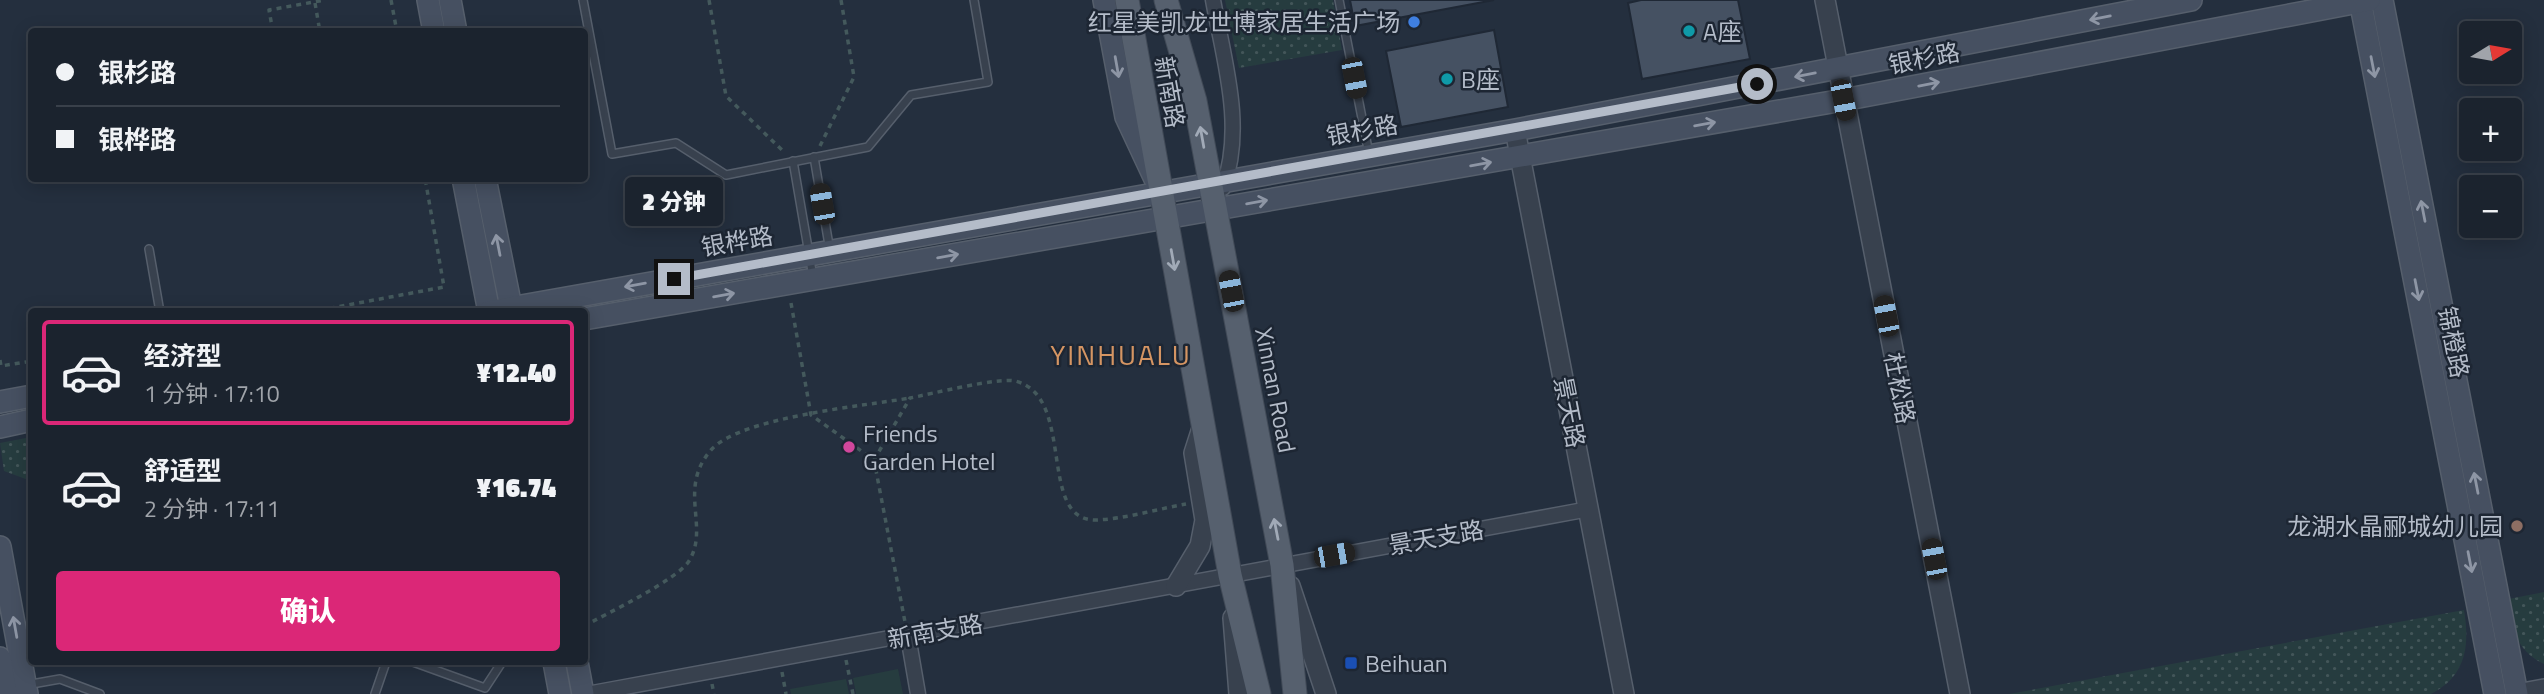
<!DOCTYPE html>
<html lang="zh">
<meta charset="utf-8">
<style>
:root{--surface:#1b232e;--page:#242b36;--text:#f1f3f6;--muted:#a0a4aa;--line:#39404a;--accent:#db2777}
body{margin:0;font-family:"Titillium Web","Noto Sans SC",sans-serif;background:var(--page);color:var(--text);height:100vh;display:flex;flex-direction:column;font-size:26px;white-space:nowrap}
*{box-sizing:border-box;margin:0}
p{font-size:23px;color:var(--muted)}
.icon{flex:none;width:38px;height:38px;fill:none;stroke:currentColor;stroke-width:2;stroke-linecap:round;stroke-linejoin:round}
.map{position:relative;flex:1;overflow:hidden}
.drawer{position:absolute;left:28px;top:308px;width:560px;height:357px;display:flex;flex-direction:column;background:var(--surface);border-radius:7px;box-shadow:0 4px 18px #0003,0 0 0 2px var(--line)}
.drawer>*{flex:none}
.hud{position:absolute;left:28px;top:28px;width:560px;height:154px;border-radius:7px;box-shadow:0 4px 18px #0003,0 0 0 2px var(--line);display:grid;align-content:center;height:154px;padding:0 28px;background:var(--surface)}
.needle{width:46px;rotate:79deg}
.fabs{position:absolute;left:2459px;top:21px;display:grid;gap:14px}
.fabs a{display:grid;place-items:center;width:63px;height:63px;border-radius:7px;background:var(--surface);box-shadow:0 4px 18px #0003,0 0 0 2px var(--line);font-size:35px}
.end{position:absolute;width:32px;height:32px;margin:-16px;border:9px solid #b4bcc9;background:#111;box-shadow:0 0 0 4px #111}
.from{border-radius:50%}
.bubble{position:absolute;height:49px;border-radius:7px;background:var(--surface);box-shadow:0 4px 18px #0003,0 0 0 2px var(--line);font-size:23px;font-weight:800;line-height:49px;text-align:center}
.car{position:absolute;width:21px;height:42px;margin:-21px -10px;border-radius:9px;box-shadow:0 0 5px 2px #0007;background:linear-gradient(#222 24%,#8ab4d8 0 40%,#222 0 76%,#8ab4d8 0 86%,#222 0)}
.hud b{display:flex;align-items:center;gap:24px;height:66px;font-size:26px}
.hud b+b{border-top:2px solid var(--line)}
.hud i{width:18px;height:18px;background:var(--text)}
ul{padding:12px 0 0;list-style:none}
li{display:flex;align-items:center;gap:21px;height:105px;margin:0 14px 10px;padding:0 14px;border:4px solid transparent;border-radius:7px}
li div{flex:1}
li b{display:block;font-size:26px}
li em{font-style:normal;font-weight:800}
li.selected{border-color:var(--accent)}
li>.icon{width:63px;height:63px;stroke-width:1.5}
.action{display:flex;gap:14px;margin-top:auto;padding:14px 28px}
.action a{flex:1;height:80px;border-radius:7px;background:var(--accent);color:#fff;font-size:28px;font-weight:800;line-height:80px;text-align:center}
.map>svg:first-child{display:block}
.green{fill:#263c3f}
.park{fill:url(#park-dots)}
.building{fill:#455162;stroke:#1f2835;stroke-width:2}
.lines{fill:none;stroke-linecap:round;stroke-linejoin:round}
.service-casing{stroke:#565f6c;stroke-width:10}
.minor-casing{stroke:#565f6c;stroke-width:17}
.tertiary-casing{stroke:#565f6c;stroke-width:22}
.secondary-casing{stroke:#565f6c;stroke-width:24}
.primary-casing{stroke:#414a57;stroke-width:25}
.path{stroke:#44595c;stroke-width:3.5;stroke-dasharray:5 5;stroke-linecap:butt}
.service{stroke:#38414e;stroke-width:7}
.minor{stroke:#38414e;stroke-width:14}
.tertiary{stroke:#38414e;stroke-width:19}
.secondary{stroke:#465061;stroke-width:21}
.primary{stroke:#56606e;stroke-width:23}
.oneway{stroke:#8e96a5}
.oneway2{stroke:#a1aab7}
.route{stroke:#b4bcc9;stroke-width:9}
.shop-dot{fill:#3f7fe0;stroke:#1d2633;stroke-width:2.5}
.culture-dot{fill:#0f9aa8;stroke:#1d2633;stroke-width:2.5}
.hotel-dot{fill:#d1479c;stroke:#1d2633;stroke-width:2.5}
.education-dot{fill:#8d6e63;stroke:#1d2633;stroke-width:2.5}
.transit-dot{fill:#1a4fb4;stroke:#1d2633;stroke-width:2.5}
.labels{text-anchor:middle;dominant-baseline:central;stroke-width:5;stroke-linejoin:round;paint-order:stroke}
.poi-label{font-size:24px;fill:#b4bcc9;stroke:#1d2633;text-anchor:start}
.street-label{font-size:24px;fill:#b4bcc9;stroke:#1d2633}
.quarter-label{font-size:28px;letter-spacing:2px;fill:#d59563;stroke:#1d2633}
</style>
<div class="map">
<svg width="2544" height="694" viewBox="0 0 2544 694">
<defs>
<pattern id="park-dots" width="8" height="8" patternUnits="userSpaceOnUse" patternTransform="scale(1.75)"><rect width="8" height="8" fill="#263c3f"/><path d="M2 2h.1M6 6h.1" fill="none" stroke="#435659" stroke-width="1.8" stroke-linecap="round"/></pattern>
</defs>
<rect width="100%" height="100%" fill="#242f3e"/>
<g class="green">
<path d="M898 669 903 694H856L853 678Z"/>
<path d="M846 679 849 694H791L790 689Z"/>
</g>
<g class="park">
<path d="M1225 0H1333L1342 50 1239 68Z"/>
<path d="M31 437H32L31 481 4 471 0 443Z"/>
<path d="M2544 592V664C2517 652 2511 626 2503 600Z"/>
<path d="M2464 610C2470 646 2466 676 2431 694H2009Z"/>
</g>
<g class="building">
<path d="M1350 0H1494L1355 26Z"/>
<path d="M1641 0H1738L1750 59 1642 79 1628 3Z"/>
<path d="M1494 30 1508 107 1401 127 1386 51Z"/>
</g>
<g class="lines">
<g class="service-casing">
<g id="service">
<path d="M583 0 612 154 676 143 726 175 868 147 911 95 988 82 974 0"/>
<path d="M1339 0 1369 154"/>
<path d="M814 157 830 251"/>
<path d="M793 161 813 277"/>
<path d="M149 249 160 312"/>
<path d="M413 662 485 688 502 662"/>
<path d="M26 685 60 679 100 694"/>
<path d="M375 694 386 662"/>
</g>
</g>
<g class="minor-casing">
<g id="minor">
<path d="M1213 0C1224 61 1245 127 1223 188"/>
<path d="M908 636 918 694"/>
<path d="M587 694 1589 509"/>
</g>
</g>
<g class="tertiary-casing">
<g id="tertiary">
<path d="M1825 0 1960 694"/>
<path d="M1515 130 1624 694"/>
<path d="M1176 586 1200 546 1205 520 1194 453 1203 425"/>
<path d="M1290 586 1326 694"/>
<path d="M1233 618 1239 694"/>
<path d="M2517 694 2544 689"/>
</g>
</g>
<g class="secondary-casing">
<g id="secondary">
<path d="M428 0 434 32"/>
<path d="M450 0 456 32"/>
<path d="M1104 0 1126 117 1155 179"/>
<path d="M2360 0 2495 694"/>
<path d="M2382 0 2517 694"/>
<path d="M463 178 489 312"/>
<path d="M485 178 512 312"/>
<path d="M488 312 1515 130 2191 0"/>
<path d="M584 319 1843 100 2369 0"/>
<path d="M0 402 32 396"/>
<path d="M0 427 32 420"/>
<path d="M0 547 27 694"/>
<path d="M0 658 6 694"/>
<path d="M554 662 560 694"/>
<path d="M577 662 583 694"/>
</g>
</g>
<g class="primary-casing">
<g id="primary">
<path d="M1127 0 1230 575 1259 694"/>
<path d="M1166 0 1195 101 1282 565 1295 694"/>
</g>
</g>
<g class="path">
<path d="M391 0 397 32"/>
<path d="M709 0 726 96 783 151"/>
<path d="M315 3 320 32"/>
<path d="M273 32 269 10 325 0"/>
<path d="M820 146 854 77 841 0"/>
<path d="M791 303 811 415 874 460 905 622"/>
<path d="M310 312 444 287 425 178"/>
<path d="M0 360 1 366 32 361"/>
<path d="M874 460 910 398C931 394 999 377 1015 381 1077 396 1036 521 1096 520 1125 519 1157 509 1186 504"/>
<path d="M584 626C606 614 677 580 689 561 710 527 677 489 711 450 740 417 864 406 910 398"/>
<path d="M846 660 853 694"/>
<path d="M782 672 786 694"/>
<path d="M712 684 714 694"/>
</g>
<use href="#service" class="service"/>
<use href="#minor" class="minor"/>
<use href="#tertiary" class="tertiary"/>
<use href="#secondary" class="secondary"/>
<use href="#primary" class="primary"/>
</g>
<defs><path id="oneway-shaft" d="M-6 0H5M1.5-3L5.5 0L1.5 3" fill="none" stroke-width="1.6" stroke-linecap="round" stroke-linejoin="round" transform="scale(1.75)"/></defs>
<g class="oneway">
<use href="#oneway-shaft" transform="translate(2100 18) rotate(169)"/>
<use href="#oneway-shaft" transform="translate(1117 67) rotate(80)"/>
<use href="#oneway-shaft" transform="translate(2373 67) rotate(79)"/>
<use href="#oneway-shaft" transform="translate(1805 75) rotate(169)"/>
<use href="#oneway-shaft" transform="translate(1929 84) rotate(-11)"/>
<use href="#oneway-shaft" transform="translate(1705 124) rotate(-10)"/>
<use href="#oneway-shaft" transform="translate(1481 164) rotate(-10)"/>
<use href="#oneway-shaft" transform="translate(1257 202) rotate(-10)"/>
<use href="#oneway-shaft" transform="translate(2423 211) rotate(-101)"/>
<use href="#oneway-shaft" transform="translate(498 245) rotate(-101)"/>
<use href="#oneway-shaft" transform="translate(948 256) rotate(-10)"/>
<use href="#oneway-shaft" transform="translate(635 285) rotate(170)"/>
<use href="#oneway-shaft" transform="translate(2417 290) rotate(79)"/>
<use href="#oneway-shaft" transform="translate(724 295) rotate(-10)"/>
<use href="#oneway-shaft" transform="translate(2476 483) rotate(-101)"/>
<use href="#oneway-shaft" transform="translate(2470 562) rotate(79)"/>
<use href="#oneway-shaft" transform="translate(15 627) rotate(-100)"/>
</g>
<g class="oneway2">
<use href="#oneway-shaft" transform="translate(1202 137) rotate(-100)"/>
<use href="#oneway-shaft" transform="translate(1173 260) rotate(80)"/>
<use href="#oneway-shaft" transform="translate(1276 529) rotate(-101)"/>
</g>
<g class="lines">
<path class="route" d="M674 279 1757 84"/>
</g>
<circle class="shop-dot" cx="1414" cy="22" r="7"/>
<g class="culture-dot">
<circle cx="1689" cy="31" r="7"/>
<circle cx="1447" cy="79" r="7"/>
</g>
<circle class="hotel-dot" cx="849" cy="447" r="7"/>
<circle class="education-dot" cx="2517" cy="526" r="7"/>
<rect class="transit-dot" x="1344" y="656" width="14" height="14" rx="3.5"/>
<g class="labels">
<g class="poi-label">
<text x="1400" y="22" text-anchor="end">红星美凯龙世博家居生活广场</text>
<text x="1703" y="31">A座</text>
<text x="1461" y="79">B座</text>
<text x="863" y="433">Friends<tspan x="863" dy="28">Garden Hotel</tspan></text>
<text x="2503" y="526" text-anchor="end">龙湖水晶郦城幼儿园</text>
<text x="1365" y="663">Beihuan</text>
</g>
<g class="street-label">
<text transform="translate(1924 58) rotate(-11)">银杉路</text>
<text transform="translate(1170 92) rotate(80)">新南路</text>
<text transform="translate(1362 130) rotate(-10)">银杉路</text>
<text transform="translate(737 241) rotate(-10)">银桦路</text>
<text transform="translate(2454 342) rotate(79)">锦橙路</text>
<text transform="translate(1900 388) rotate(79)">杜松路</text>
<text transform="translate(1276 390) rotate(79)">Xinnan Road</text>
<text transform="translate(1570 412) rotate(79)">景天路</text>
<text transform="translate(1436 537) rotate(-10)">景天支路</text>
<text transform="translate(935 631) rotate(-10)">新南支路</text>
</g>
<g class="quarter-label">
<text x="1121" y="354">YINHUALU</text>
</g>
</g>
</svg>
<div class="fabs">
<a><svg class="needle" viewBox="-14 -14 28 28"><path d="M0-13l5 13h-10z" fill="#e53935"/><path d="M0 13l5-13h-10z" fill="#a0a4aa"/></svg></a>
<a>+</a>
<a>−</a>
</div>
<i class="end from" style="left:1757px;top:84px"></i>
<i class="end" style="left:674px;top:279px"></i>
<div class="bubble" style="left:625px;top:177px;width:98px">2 分钟</div>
<i class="car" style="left:1354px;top:78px;rotate:169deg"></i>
<i class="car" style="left:1843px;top:100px;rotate:169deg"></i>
<i class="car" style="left:822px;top:204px;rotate:350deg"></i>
<i class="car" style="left:1231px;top:291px;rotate:349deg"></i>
<i class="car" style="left:1886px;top:316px;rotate:349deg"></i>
<i class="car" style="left:1334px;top:555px;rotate:80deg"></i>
<i class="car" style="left:1934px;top:559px;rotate:349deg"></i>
<div class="hud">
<b><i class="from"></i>银杉路</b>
<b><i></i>银桦路</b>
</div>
<section class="drawer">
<ul>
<li class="selected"><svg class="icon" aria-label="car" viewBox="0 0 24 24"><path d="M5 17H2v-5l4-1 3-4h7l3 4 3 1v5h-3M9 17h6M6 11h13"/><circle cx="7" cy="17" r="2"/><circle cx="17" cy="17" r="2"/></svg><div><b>经济型</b><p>1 分钟 · 17:10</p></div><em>¥12.40</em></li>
<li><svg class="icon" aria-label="car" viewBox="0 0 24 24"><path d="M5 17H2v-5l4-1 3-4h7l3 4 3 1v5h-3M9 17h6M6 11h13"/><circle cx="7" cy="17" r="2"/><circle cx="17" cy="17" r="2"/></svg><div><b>舒适型</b><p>2 分钟 · 17:11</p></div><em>¥16.74</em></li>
</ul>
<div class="action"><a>确认</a></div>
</section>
</div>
